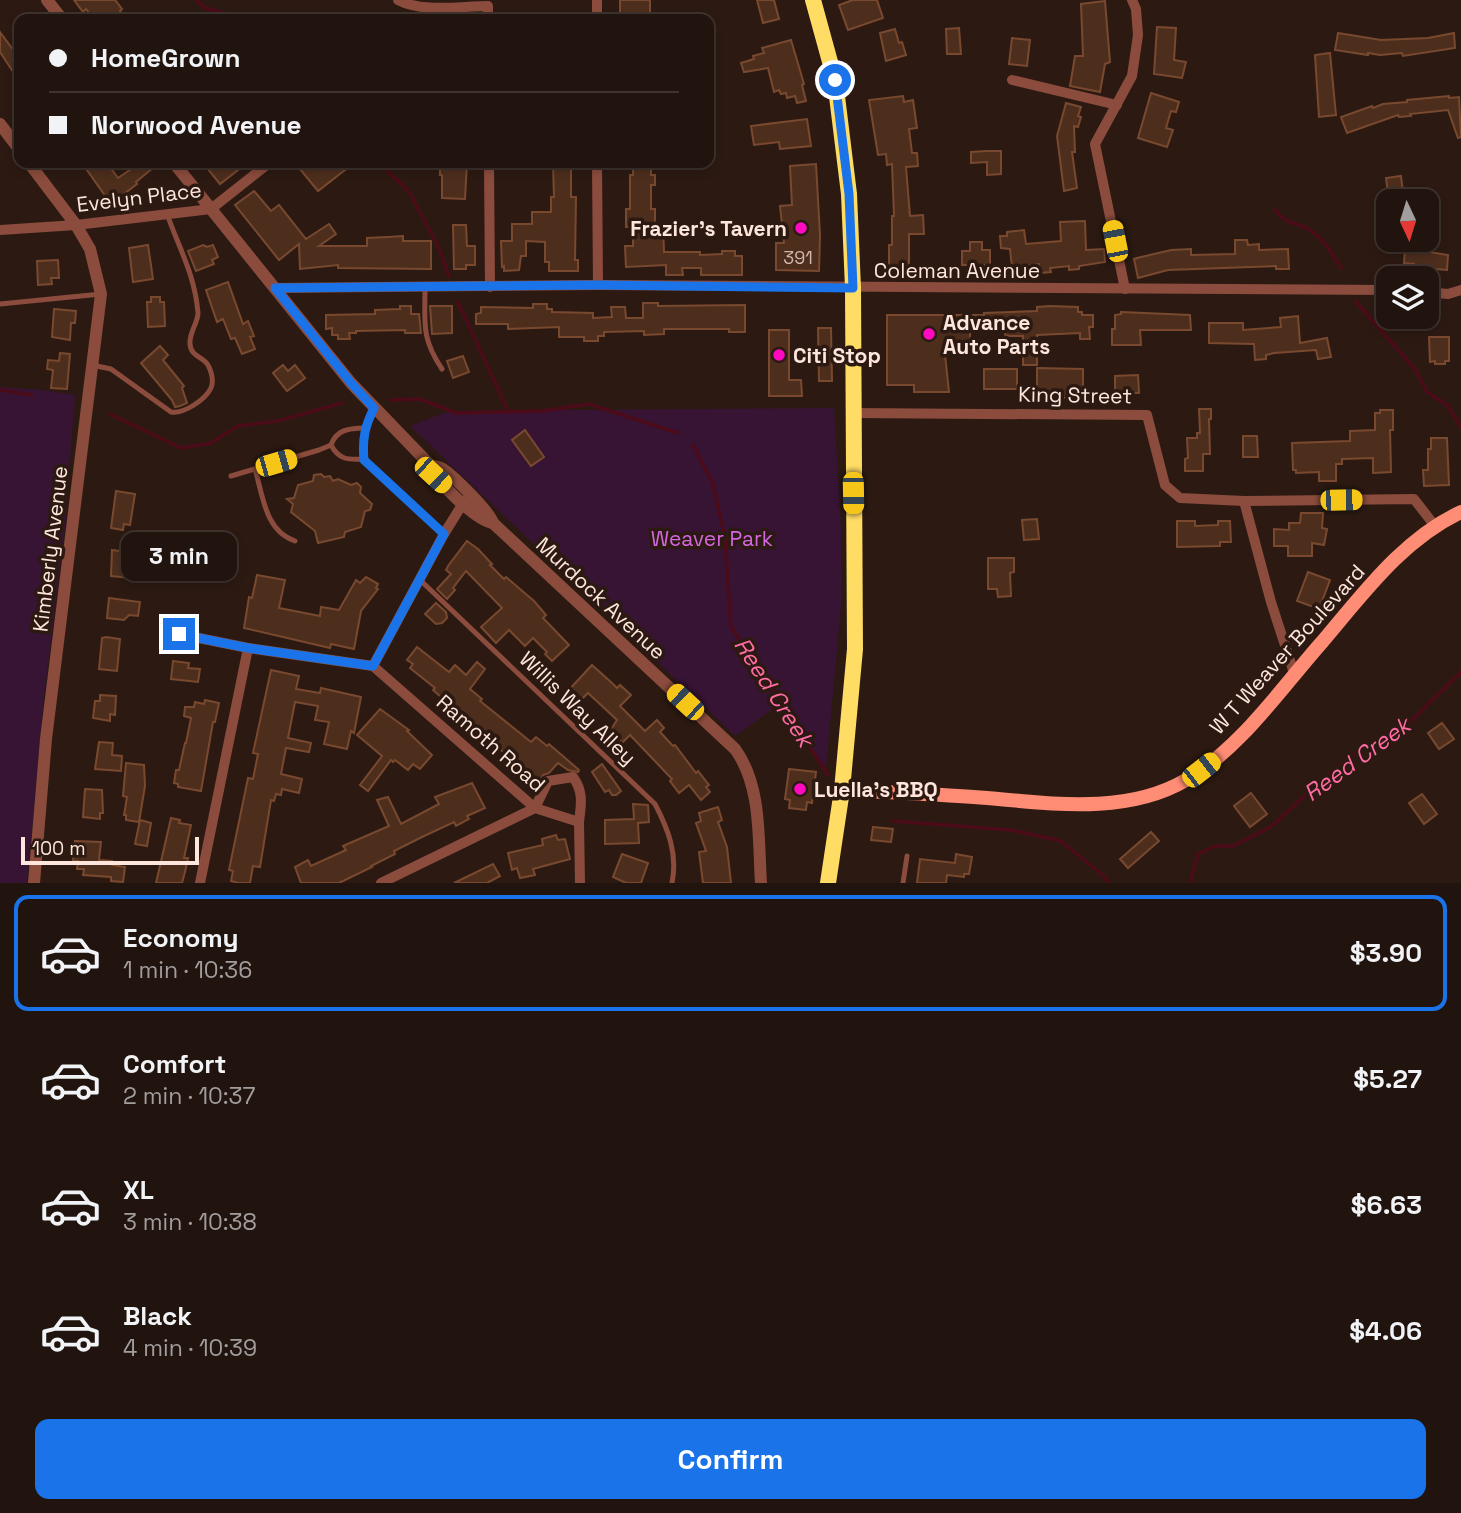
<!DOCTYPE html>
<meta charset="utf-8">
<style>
:root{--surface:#21140e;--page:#2d211c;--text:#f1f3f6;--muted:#a29e9e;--line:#3e332e;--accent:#1a73e8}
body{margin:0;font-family:"Space Grotesk",sans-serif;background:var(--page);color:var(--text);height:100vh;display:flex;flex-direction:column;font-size:26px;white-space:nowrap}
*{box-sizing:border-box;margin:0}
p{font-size:23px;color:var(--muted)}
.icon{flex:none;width:38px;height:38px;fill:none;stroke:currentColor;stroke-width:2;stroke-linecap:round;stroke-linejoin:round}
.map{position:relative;height:883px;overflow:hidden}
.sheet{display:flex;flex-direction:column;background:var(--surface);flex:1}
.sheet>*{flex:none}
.top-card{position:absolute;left:14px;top:14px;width:700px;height:154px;border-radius:14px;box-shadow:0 4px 10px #0003,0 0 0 2px var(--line);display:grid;align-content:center;height:154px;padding:0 35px;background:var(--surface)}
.needle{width:46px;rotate:176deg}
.buttons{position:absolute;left:1376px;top:189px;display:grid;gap:14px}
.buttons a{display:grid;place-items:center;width:63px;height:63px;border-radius:14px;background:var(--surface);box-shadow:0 4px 10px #0003,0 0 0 2px var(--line);font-size:35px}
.scale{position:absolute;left:21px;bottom:18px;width:178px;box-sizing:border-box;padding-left:7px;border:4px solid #ffe6dd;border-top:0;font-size:19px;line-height:24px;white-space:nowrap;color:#ffe6dd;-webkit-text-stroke:5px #2c1a12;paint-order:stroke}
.end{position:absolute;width:32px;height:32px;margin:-16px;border:9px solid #1a73e8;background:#fff;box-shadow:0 0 0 4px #fff}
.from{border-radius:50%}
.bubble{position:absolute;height:49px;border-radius:14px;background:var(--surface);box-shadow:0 4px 10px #0003,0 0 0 2px var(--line);font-size:23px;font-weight:700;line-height:49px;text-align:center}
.car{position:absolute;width:21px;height:42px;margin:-21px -10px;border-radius:9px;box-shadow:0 0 5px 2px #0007;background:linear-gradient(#f5c518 24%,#345 0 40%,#f5c518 0 76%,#345 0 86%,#f5c518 0)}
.top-card b{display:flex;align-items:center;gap:24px;height:66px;font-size:26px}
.top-card b+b{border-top:2px solid var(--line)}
.top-card i{width:18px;height:18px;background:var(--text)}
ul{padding:12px 0 0;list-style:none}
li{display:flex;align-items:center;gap:21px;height:116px;margin:0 14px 10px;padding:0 21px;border:4px solid transparent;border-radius:14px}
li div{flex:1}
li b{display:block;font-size:26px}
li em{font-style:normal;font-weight:700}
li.current{border-color:var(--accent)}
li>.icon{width:63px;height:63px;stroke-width:1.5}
.primary-button{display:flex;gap:14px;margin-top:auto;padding:14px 35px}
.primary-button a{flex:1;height:80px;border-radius:14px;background:var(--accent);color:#fff;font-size:28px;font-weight:700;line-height:80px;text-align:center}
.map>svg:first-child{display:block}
.green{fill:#371433}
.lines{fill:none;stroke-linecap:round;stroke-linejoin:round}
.stream{stroke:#4c0b19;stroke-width:3.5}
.building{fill:#4d2e1d;stroke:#79492f;stroke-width:2}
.service{stroke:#8b4c3d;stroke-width:5}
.minor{stroke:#8b4c3d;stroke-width:10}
.tertiary{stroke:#8b4c3d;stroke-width:12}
.secondary{stroke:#ff8c74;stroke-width:14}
.primary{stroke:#ffdc64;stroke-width:16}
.route{stroke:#1a73e8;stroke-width:9}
.poi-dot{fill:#ff09c1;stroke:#2c1a12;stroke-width:2.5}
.labels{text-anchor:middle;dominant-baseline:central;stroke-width:7;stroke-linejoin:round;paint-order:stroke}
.number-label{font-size:18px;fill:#d2b8ad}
.street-label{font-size:21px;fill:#ffe6dd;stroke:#2c1a12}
.poi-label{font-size:21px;font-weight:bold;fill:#ffe6dd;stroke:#2c1a12;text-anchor:start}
.park-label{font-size:21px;fill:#d566e2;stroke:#2c1a12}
.water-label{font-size:23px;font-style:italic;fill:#ff6ba4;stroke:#2c1a12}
</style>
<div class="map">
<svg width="1461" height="883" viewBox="0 0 1461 883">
<rect width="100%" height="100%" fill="#2c1a12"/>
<g class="green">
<path d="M0 387 43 390 75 395 65 527 44 696 27 883H0Z"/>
<path d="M834 408 841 526V607L826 768 774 708 735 736 410 426 449 411Z"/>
</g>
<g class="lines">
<g class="stream">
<path d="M197 0 205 8 247 19"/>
<path d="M378 163 408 190 438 246 449 276"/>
<path d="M1275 210C1290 227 1292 220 1308 229 1323 237 1332 254 1341 268"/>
<path d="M1355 301 1415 369 1427 392 1447 405 1461 427"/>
<path d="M458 302 508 411"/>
<path d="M0 390 32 395"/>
<path d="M391 400 420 399 456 413 542 411 589 404 678 433"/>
<path d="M110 414 181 448 211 443 238 426 278 421 342 403"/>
<path d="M693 445 713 484 725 539 731 627 828 775"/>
<path d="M892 821 1011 830 1061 841 1106 878 1108 883"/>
<path d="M1190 883 1198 854 1215 846H1233L1272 826 1327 775 1364 748 1408 724 1461 672"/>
</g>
</g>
<g class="building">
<path d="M74 0H115L122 9 120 11 123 15 118 19H94L86 9 83 12Z"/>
<rect x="620" y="0" width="30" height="19"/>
<path d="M757 0H774L779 19 763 23Z"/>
<path d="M853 0H877L883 18 848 30 839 5Z"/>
<path d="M1105 1 1110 62 1105 64 1100 92 1070 86 1075 56H1083L1081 4Z"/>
<path d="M1157 27 1176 28 1174 60 1186 62 1182 78 1154 74Z"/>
<path d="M959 28 961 54H947L946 29Z"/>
<path d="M895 29 899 43 902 42 906 55 886 61 880 33Z"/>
<path d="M0 32 14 51 19 48V81L0 52Z"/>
<path d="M1338 33 1381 40 1428 38 1454 33 1455 48 1403 56 1402 53 1380 55 1368 53V55L1335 50Z"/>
<path d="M1012 38 1030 40 1027 66 1009 64Z"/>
<path d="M791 40 804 84 802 85 806 101 797 103 795 96 787 98 786 93 781 94 779 90 774 92 768 68 744 72 741 63 754 59 753 56 764 53 762 48Z"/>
<path d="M1330 53 1336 115 1319 117 1315 55Z"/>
<path d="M1151 93 1179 102 1176 112 1171 111 1166 128 1173 130 1167 147 1138 138Z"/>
<path d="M903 96 904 102 913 100 917 128 909 129 912 153H917L918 166 906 167 910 216 923 215 924 234H909V277H897V274H889V245H892V216H894L892 164 887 165 886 154 878 155 869 100Z"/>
<path d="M1449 96V98L1459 97 1461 137 1458 138 1448 110 1410 114 1411 116 1399 117 1398 115 1347 133 1341 117 1372 106 1373 108 1383 104 1407 102V100Z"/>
<path d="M1066 103 1081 107 1078 116 1081 117 1078 127 1074 126 1075 152H1072L1077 188 1064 191 1057 136Z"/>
<path d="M807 119 811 146 780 149 779 142 754 145 751 126Z"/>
<path d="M987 151H1001V174L987 175V162L971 163V152Z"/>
<path d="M82 163H107L118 178 140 163H159L136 182 137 184 111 204Z"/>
<path d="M203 163H247L220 184Z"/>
<path d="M295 163H354L318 191Z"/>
<path d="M440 163H467L465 199 442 198V175H440Z"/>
<path d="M553 163H571V197H576L575 260H578V271H549V262H545V242L526 241V256H521L519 270 504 271V266L502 267 501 241H512V224H532V212H551V197H554Z"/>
<path d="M633 163H651V175H655V185H651V209H655V227L663 226 664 252H700V255L722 254V251H735V256H742V275H701V268H682L683 275H666V265L626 267 625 246H633V227H626V209H630V175H633Z"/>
<path d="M816 164 820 235 819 271 776 270V243H784L780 206 792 205 790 166Z"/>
<path d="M1401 176 1404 201H1389L1386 178Z"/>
<path d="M254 191 271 211 279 205 306 239 329 224 336 234 319 246H367V238L388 237 403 236V241H431V269L338 268V265L300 269 299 244 279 260 235 205Z"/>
<path d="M1085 221 1086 250 1104 249 1105 262 1079 266V269L1069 270V266L1050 268 1051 272 1040 273 1039 264 1012 267 1010 249 1001 248 1000 236H1007V232L1024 230 1026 244 1061 241 1060 222Z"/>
<path d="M453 225H466L467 246H475V265H466V269H454Z"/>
<path d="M1235 240H1247L1248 245 1259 244V250L1288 249 1289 269H1276V266L1168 270 1138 278 1134 259 1137 258 1171 250 1191 249V255L1235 254Z"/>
<path d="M970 242H982V250H990V265H980V269L969 268V265H962V251H970Z"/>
<path d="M148 245 153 279 133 282 129 248Z"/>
<path d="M203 245 207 247 213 245 218 257 212 260 214 264 196 271 188 251Z"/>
<path d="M1405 248 1448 255 1447 270 1414 267V264L1404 263Z"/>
<path d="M58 260 59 278H51L52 284 38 285 37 261Z"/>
<path d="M228 282 243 324 248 321 254 336 250 337 255 349 242 354 235 338 231 339 223 319 217 322 206 290Z"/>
<path d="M151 297H160V302H164L165 326 148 327 147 302H151Z"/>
<path d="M643 303H658V306L745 305V332H729V329H664V334L644 335V331L604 332V336H598V341H584V337H559V327L508 329V324H476V314L481 313V307L533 308V304H547V309H552V312L593 313V318L612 317 611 307H625L626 318H643Z"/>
<path d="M400 306H411V314H419L421 333H405V330L356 331V333H349L350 339H338V335H332V328L326 329V315L375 314V310L400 309Z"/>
<path d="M430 306H452V333L432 334Z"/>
<path d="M1050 306 1078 307V312H1082V315H1093V327H1089L1090 339H1080V333L1037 335V365H1023V336H1009L1005 335V329L970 330V354H945L949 392H914V385H887V315H984V313L1037 311V307Z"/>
<path d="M54 309 76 311 75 323H71L70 340 52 337Z"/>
<path d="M1121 312 1190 315 1191 330H1140L1141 345H1112V329H1115V315L1121 314Z"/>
<path d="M1298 316 1300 343 1327 338 1331 357 1318 359 1316 350 1274 353 1266 355V359L1255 360 1254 344 1209 343V323H1243V330L1281 327 1280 318Z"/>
<path d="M818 328H831L832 381H819Z"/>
<path d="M769 330H789V380H801L802 396H769Z"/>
<path d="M1429 337H1449V361H1445V364H1435V361L1430 362Z"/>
<path d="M160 346 168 355 163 360 184 386 182 388 187 403 180 406 175 407 172 400 141 363Z"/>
<path d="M60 353 70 354 67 389 51 388 53 370 47 369 48 360 59 361Z"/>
<path d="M463 356 469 372 453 378 447 361Z"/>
<path d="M283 365 288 371 295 365 305 378 287 391 273 373Z"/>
<path d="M1037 368 1083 369V396L1063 398V394H1037Z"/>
<rect x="984" y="369" width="33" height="20"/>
<path d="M1138 375 1139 393 1115 392V376Z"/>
<path d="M1199 409H1211V419H1209L1210 454H1203V471H1185V459L1188 458 1187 438H1197V433H1200Z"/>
<path d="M1380 410H1393V430H1390L1391 472 1373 473V458L1342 459V464H1336V481H1319V472L1296 473V470H1293L1292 443 1350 441V431L1375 430V413H1380Z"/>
<path d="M525 430 544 457 531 466 512 440Z"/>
<path d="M1243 436H1257L1258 457H1243Z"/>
<path d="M1431 438H1447L1449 485 1424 486 1423 470H1428V449H1431Z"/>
<path d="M321 474 324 477 330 476 333 481 338 479 351 485 357 483 361 487 360 493 372 504 370 510 365 511 361 527 345 532 344 537 318 543 315 531 291 512 293 504 287 499 294 498 298 485 313 481 314 475Z"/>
<path d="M116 491 135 494 130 525 124 524 123 530 111 528Z"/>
<path d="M1301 513H1323L1322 528 1327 529 1324 545 1312 543V556H1288V546H1274V529L1289 530V523H1300Z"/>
<path d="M1037 519 1039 539 1024 540 1022 520Z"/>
<path d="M1177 521H1195V526L1218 525V521H1230L1231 542H1220V546L1177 547Z"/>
<path d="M467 541 478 549 492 564 490 565 504 579 506 577 534 601 546 615 543 618 569 645 552 661 545 654 547 652 533 638 525 646 509 630 496 643 481 627 502 608 466 571 453 588 455 590 447 599 437 589 451 574 446 570 448 566Z"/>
<path d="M112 550 134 553 132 569 152 572 151 580 111 576Z"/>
<path d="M988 558H1014V572L1010 573 1011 596 998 597 997 589H988Z"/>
<path d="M1308 572 1330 580 1319 609 1297 601Z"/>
<path d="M257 575 285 580 279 608 320 616 321 607 339 610 356 580 360 583 366 577 378 584 376 588 378 589 361 611 354 649 331 644 330 648 244 628 249 597 252 598Z"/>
<path d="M109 598 140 602 138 616 129 615 124 620 107 618Z"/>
<path d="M436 603 446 612 447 618 442 623 436 624 425 614Z"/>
<path d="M106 637 120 639 117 671 99 669 102 638Z"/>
<path d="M417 647 449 672 455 665 466 675 477 662 485 669 470 689 482 699 480 701 531 742 536 737 547 746 549 744 579 770 578 772 568 770 558 763 549 773 543 775 538 785 516 766 515 768 506 760 509 757 451 709 452 707 433 690 435 688 410 668 413 664 407 660Z"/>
<path d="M173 661 189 663 188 668 200 669 198 682 171 679Z"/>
<path d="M592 665 613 684 617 688 620 685 631 695 620 706 645 731 657 720 664 728 660 732 673 746 675 745 696 773 698 771 709 785 706 787 710 792 701 800 689 785 679 793 670 781 672 779 630 735 622 743 610 731 617 720 588 693 576 705 565 694Z"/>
<path d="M271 670 299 676 296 689 320 693 321 688 361 697 354 733 351 731 347 749 324 744 329 722 315 720 318 706 295 702 288 738 311 743 309 752 286 748 281 774 302 779 299 793 282 789 281 795 276 794 274 801 271 800 260 867 253 866 250 883H239L231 881 233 871 229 870 248 778 253 779 258 754 253 753Z"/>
<path d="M100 695 116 696 115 715 110 714V721L93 718 95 701H100Z"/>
<path d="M205 700 219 703 215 722H213L201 791 178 787V784L174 783 176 770H179L185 743H186L191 718 184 716 185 707H194L195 702 204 704Z"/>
<path d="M380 709 409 730 407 731 432 755 420 769 413 764 408 770 395 760 393 762 391 760 368 791 360 785 382 756 357 735Z"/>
<path d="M1442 723 1454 739 1439 749 1428 733Z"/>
<path d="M99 742 113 743 112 755 122 756 121 771 95 769Z"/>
<path d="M126 763 144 765 145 786 139 822 126 820V815H124L127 797 123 796Z"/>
<path d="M602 764 621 791 616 795H612L609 790 605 792 592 772Z"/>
<path d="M789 769 816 772 812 803 807 802 806 810 789 808 790 800 785 799Z"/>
<path d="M472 783 485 808 467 816 469 819 456 826 454 822 422 837 394 851 395 854 371 866 372 867 339 883H301L295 867 308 860 311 866 346 850 343 846 389 826 377 800 388 797 401 824 439 804 435 797Z"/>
<path d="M85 789 102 790 103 813H100V819L83 817Z"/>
<path d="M1251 793 1267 814 1250 827 1234 806Z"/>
<path d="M1422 794 1437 814 1424 824 1409 803Z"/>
<path d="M633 804 648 805 649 822 638 823 639 843 605 844V820L634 819Z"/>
<path d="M718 807 722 820 718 822 727 847 731 883H703L699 852 706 851 696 823 701 821 699 813Z"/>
<path d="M171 818 180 820 179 823 191 825 184 858H188L185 872 182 883H156Z"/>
<path d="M140 820 151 823 147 846 135 844Z"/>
<path d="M873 827 893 829 891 842 871 840Z"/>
<path d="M1151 832 1159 841 1128 868 1120 859Z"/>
<path d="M556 835 558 840 565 839 570 859 533 869 535 875 520 878 517 868 512 870 508 853 543 845 542 839Z"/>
<path d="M75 841 101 842 99 860 112 861V865L125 867 123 882 111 881V877L83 875 84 869H77L78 861H73Z"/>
<path d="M622 854 648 863 641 883H626L613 877Z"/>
<path d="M956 854 972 857 969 874H964V877L947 875 946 883H917L920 859 955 863Z"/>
<path d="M493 864 500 876 487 883H454Z"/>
</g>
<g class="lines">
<g class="service">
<path d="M425 288C425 323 421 338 442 369"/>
<path d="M0 304 101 294"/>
<path d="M92 365 111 369 171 412C184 414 205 400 211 388 214 381 212 374 209 367 205 356 191 358 190 344 189 332 198 323 198 313 195 275 179 248 167 214"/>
<path d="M374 408C365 426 362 439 364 459L444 534"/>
<path d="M331 445C339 460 348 460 364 459"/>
<path d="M255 469C263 496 265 531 295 541"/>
<path d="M231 476 319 450 331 445C337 429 348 429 364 428"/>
<path d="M419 579 655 804C668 829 678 854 672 883"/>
<path d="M903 883 907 856"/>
</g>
<g class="minor">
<path d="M398 0C423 13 460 6 488 6V19"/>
<path d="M597 0V19"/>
<path d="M1012 80 1117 105"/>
<path d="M489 163 490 287"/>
<path d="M597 163 598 285"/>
<path d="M0 230 76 225 211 209 269 163"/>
<path d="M275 288 598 285 1388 290"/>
<path d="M1125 289 1095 144 1132 76 1138 35 1136 9 1132 0"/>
<path d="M1426 292 1448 294 1461 290"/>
<path d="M852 413 1147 415 1165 485 1180 498 1244 501 1414 499 1435 526"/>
<path d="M1244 501 1271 602 1294 673"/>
<path d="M179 634 248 648"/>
<path d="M373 666 535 808 579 822 580 883"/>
<path d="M200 883 248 648 373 666 444 534 465 500"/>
<path d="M381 883 535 808 548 781 573 777C584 792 581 805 579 822"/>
</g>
<g class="tertiary">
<path d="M47 0 62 19"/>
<path d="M0 124 19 149"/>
<path d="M29 163 76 225 90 249 101 294 46 739 34 883"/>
<path d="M174 163 351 383 430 465C435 481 477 521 493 523"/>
<path d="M430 465C433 466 439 467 441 468 453 475 490 512 493 523L735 749C762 786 758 839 761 883"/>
</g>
<path class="secondary" d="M842 790C886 792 930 794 974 797 1043 802 1123 817 1186 780 1240 749 1282 687 1323 641 1363 594 1403 539 1461 512"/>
<path class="primary" d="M813 0 835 80 849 194 853 288 855 649 842 790 828 883"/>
</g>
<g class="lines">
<path class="route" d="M179 634 248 648 373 666 444 534 364 460C362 439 365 426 374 408L351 383 275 288 598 285 853 288 849 194 835 80"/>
</g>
<g class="poi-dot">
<circle cx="801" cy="228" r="7"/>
<circle cx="929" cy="334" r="7"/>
<circle cx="779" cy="355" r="7"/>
<circle cx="800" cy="789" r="7"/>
</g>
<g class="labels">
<g class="number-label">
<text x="798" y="257">391</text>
</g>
<g class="street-label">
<text transform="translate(139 197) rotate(-7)">Evelyn Place</text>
<text x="957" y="270">Coleman Avenue</text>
<text transform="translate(1075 395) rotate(1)">King Street</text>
<text transform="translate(50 549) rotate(-83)">Kimberly Avenue</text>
<text transform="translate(601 598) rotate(43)">Murdock Avenue</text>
<text transform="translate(1287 649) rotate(-48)">W T Weaver Boulevard</text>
<text transform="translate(578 708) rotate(44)">Willis Way Alley</text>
<text transform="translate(491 743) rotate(41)">Ramoth Road</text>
</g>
<g class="poi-label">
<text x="787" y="228" text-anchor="end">Frazier's Tavern</text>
<text x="943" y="322">Advance<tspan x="943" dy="24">Auto Parts</tspan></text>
<text x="793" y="355">Citi Stop</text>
<text x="814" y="789">Luella's BBQ</text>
</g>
<g class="park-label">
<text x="712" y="538">Weaver Park</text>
</g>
<g class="water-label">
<text transform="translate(774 692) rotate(57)">Reed Creek</text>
<text transform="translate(1357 759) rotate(-36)">Reed Creek</text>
</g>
</g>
</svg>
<div class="buttons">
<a><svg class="needle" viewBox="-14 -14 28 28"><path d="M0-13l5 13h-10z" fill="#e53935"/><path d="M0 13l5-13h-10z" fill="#a29e9e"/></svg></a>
<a><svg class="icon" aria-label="layers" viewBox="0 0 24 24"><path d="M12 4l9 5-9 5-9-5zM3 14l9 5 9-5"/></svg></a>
</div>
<div class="scale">100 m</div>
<i class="end from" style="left:835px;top:80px"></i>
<i class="end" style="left:179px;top:634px"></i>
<div class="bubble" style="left:121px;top:532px;width:116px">3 min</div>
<i class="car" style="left:1115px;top:241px;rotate:349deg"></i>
<i class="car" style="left:276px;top:463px;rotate:74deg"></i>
<i class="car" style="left:433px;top:475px;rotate:133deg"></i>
<i class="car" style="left:853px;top:493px;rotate:179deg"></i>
<i class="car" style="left:1341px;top:500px;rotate:89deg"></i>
<i class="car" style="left:685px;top:702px;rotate:313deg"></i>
<i class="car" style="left:1201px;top:770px;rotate:52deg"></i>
<div class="top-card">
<b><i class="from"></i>HomeGrown</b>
<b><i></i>Norwood Avenue</b>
</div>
</div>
<section class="sheet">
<ul>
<li class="current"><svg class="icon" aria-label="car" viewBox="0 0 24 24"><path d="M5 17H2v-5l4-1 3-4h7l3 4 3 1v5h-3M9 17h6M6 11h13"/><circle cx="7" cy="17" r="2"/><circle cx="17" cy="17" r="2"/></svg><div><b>Economy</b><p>1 min · 10:36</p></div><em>$3.90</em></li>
<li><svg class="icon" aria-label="car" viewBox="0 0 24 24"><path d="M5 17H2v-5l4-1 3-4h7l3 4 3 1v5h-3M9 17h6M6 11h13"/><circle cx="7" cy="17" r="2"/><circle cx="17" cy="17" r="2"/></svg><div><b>Comfort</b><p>2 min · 10:37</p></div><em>$5.27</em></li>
<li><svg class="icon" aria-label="car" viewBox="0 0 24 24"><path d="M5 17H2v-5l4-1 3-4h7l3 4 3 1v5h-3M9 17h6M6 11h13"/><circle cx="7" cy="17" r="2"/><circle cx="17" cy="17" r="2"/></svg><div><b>XL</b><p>3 min · 10:38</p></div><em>$6.63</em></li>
<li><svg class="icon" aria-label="car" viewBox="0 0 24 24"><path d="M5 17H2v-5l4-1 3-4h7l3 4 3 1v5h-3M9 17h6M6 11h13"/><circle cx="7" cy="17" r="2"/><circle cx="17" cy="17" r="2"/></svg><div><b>Black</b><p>4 min · 10:39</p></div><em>$4.06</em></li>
</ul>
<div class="primary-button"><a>Confirm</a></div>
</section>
